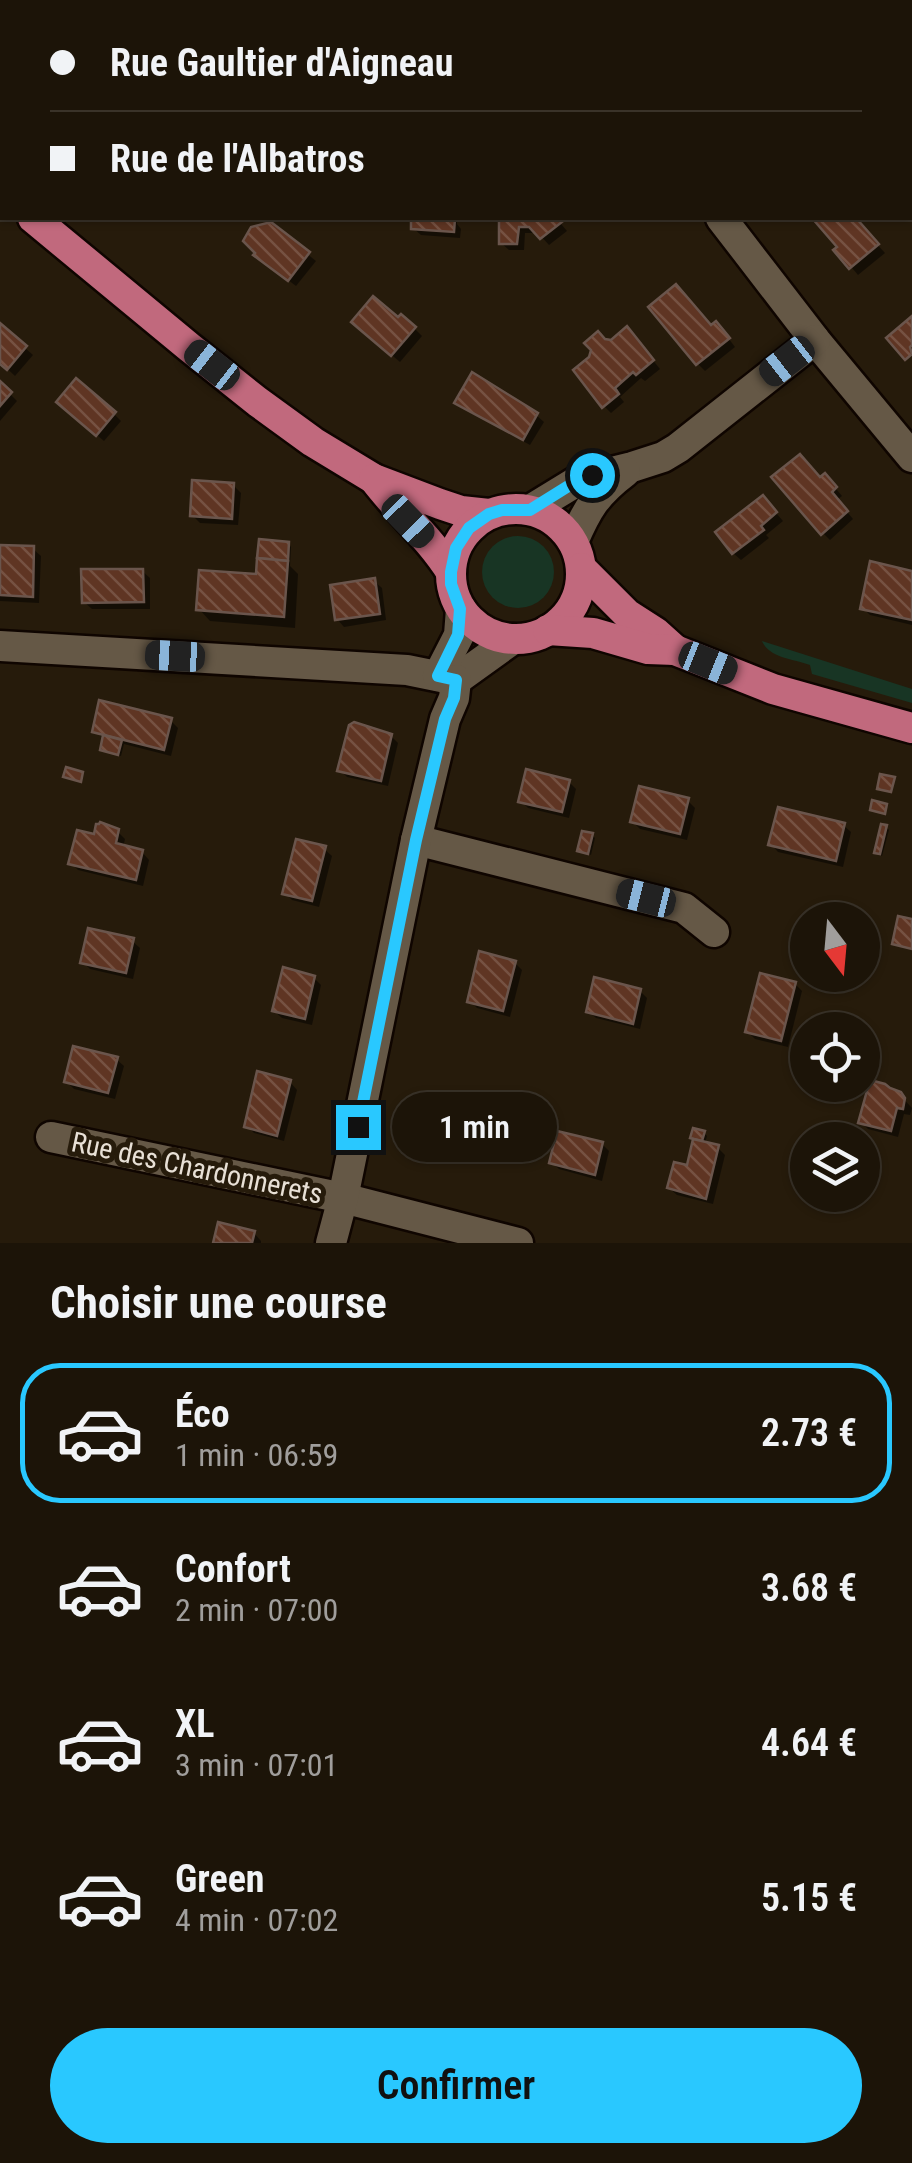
<!DOCTYPE html>
<html lang="fr">
<meta charset="utf-8">
<style>
:root{--surface:#1c1408;--page:#251d12;--text:#f1f3f6;--muted:#a09e9c;--line:#3a3329;--accent:#29c8ff}
body{margin:0;font-family:"Roboto Condensed",sans-serif;background:var(--page);color:var(--text);height:100vh;display:flex;flex-direction:column;font-size:38px;white-space:nowrap}
*{box-sizing:border-box;margin:0}
p{font-size:32px;color:var(--muted)}
.icon{flex:none;width:55px;height:55px;fill:none;stroke:currentColor;stroke-width:2;stroke-linecap:round;stroke-linejoin:round}
.map{position:relative;height:1243px;overflow:hidden}
.panel{display:flex;flex-direction:column;background:var(--surface);flex:1}
.panel>*{flex:none}
.banner{position:absolute;left:0px;top:0px;width:912px;height:220px;box-shadow:0 2px 8px #0004,0 0 0 2px var(--line);display:grid;align-content:center;height:220px;padding:0 50px;background:var(--surface)}
.needle{width:65px;rotate:164deg}
.fabs{position:absolute;left:790px;top:902px;display:grid;gap:20px}
.fabs a{display:grid;place-items:center;width:90px;height:90px;border-radius:50%;background:var(--surface);box-shadow:0 2px 8px #0004,0 0 0 2px var(--line);font-size:50px}
.end{position:absolute;width:45px;height:45px;margin:-22px;border:12px solid #29c8ff;background:#111;box-shadow:0 0 0 5px #111}
.from{border-radius:50%}
.bubble{position:absolute;height:70px;border-radius:35px;background:var(--surface);box-shadow:0 2px 8px #0004,0 0 0 2px var(--line);font-size:32px;font-weight:600;line-height:70px;text-align:center}
.car{position:absolute;width:30px;height:60px;margin:-30px -15px;border-radius:12px;box-shadow:0 0 8px 2px #0007;background:linear-gradient(#222 24%,#8ab4d8 0 40%,#222 0 76%,#8ab4d8 0 86%,#222 0)}
.banner b{display:flex;align-items:center;gap:35px;height:95px;font-size:38px}
.banner b+b{border-top:2px solid var(--line)}
.banner i{width:25px;height:25px;background:var(--text)}
ul{padding:0;list-style:none}
li{display:flex;align-items:center;gap:30px;height:140px;margin:0 20px 15px;padding:0 30px;border:5px solid transparent;border-radius:40px}
li div{flex:1}
li b{display:block;font-size:38px}
li em{font-style:normal;font-weight:600}
li.on{border-color:var(--accent)}
li>.icon{width:90px;height:90px;stroke-width:1.5}
h2{padding:0 50px;font-size:45px;line-height:120px}
.primary-button{display:flex;gap:20px;margin-top:auto;padding:20px 50px}
.primary-button a{flex:1;height:115px;border-radius:60px;background:var(--accent);color:#111;font-size:40px;font-weight:600;line-height:115px;text-align:center}
.map>svg:first-child{display:block}
.green{fill:#183524}
.shadow{fill:#0007}
.building{fill:url(#building-back-hatch);stroke:#6a554c;stroke-width:2.5}
.lines{fill:none;stroke-linecap:round;stroke-linejoin:round}
.minor-casing{stroke:#0f0500;stroke-width:35}
.major-casing{stroke:#0f0500;stroke-width:35}
.minor{stroke:#655846;stroke-width:30}
.major{stroke:#c1697d;stroke-width:30}
.route{stroke:#29c8ff;stroke-width:12}
.labels{text-anchor:middle;dominant-baseline:central;stroke-width:10;stroke-linejoin:round;paint-order:stroke}
.street-label{font-size:28px;fill:#e8e0d6;stroke:#261b0b}
</style>
<div class="map">
<svg width="912" height="1243" viewBox="0 0 912 1243">
<defs>
<pattern id="building-back-hatch" width="6" height="6" patternUnits="userSpaceOnUse" patternTransform="scale(2.5)"><rect width="6" height="6" fill="#5f3523"/><path d="M-1 5l2 2M0 0l6 6M5-1l2 2" fill="none" stroke="#765242"/></pattern>
</defs>
<rect width="100%" height="100%" fill="#261b0b"/>
<g class="green">
<circle cx="518" cy="572" r="36"/>
<path d="M762 641 912 689V703L812 674 810 665C794 659 769 658 762 641Z"/>
</g>
<g class="shadow">
<path d="M414 218H457V224L461 229 460 238 421 235 413 228Z"/>
<path d="M501 218H556L567 231 549 245 538 233H525L524 250H509L501 243Z"/>
<path d="M816 218H853L885 253 858 275 837 250 841 247Z"/>
<path d="M270 224 316 261 296 286 264 262Z"/>
<path d="M398 321 415 329 422 336 400 362 361 329Z"/>
<path d="M0 326 33 355 15 376 0 362Z"/>
<path d="M723 331 735 347 705 371 698 364Z"/>
<path d="M634 337 660 369 645 381 641 378 620 397 624 402 611 413 604 406Z"/>
<path d="M0 384 17 401 0 421Z"/>
<path d="M458 402 536 415 544 422 530 445 465 409Z"/>
<path d="M66 409 114 414 121 421 104 441Z"/>
<path d="M821 480 832 484 842 496 837 500 853 519 830 540 823 533Z"/>
<path d="M233 485 241 493 238 525 200 523 192 515Z"/>
<path d="M770 506 783 521 766 535 769 538 741 560 733 553Z"/>
<path d="M288 544 291 547 290 566 298 574 295 628 210 621 199 609 258 577Z"/>
<path d="M0 547 33 549 41 556 39 603 0 601Z"/>
<path d="M142 571 150 578V609H92L84 602Z"/>
<path d="M912 573V625L870 615 863 608Z"/>
<path d="M374 581 382 588 386 620 344 627 337 619Z"/>
<path d="M170 720 178 728 171 756 124 744 121 756 105 752 102 749 105 739 94 731Z"/>
<path d="M391 736 398 743 388 786 347 777 340 770Z"/>
<path d="M569 782 576 789 569 818 528 808 521 801Z"/>
<path d="M688 801 695 808 687 840 640 829 633 822Z"/>
<path d="M843 825 851 832 843 867 778 852 771 844Z"/>
<path d="M886 827 889 830 882 856 876 852Z"/>
<path d="M118 832 125 839 123 848 142 852 149 860 143 886 78 870 71 863 95 837Z"/>
<path d="M592 835 595 838 591 855 580 850Z"/>
<path d="M324 849 332 856 319 907 292 900 285 893Z"/>
<path d="M132 941 140 948 133 979 90 969 83 962Z"/>
<path d="M515 963 522 970 510 1017 477 1008 470 1001Z"/>
<path d="M314 978 321 985 312 1025 282 1018 274 1011Z"/>
<path d="M795 984 802 991 788 1047 755 1039 748 1032Z"/>
<path d="M640 991 647 998 640 1029 596 1018 588 1011Z"/>
<path d="M116 1059 124 1066 115 1099 74 1089 67 1082Z"/>
<path d="M290 1082 297 1090 284 1141 254 1133 247 1126Z"/>
<path d="M814 1085 824 1087 821 1095 813 1091Z"/>
<path d="M899 1094 912 1108 910 1115 904 1114 898 1137 868 1129 861 1122Z"/>
<path d="M491 1118 498 1125 491 1155 445 1144 438 1137Z"/>
<path d="M704 1133 707 1136 705 1144 718 1148 725 1155 713 1204 677 1195 669 1188 689 1168 695 1140 693 1138Z"/>
<path d="M602 1144 609 1151 602 1181 559 1169 551 1162Z"/>
<path d="M220 1225 254 1233 261 1241V1243H216Z"/>
</g>
<g class="building">
<path d="M56 0H97V2H55Z"/>
<rect x="398" y="0" width="48" height="2"/>
<rect x="746" y="0" width="55" height="2"/>
<rect x="910" y="38" width="2" height="61"/>
<path d="M411 218 455 219 454 232 411 229Z"/>
<path d="M499 218H558L562 222 540 239 529 227H519L517 244H499Z"/>
<path d="M812 218H856L879 244 849 269 833 250 837 247Z"/>
<path d="M271 222 310 252 288 281 253 255 255 253 243 241 251 227Z"/>
<path d="M676 284 711 325 716 321 730 338 696 365 648 307Z"/>
<path d="M373 296 398 317 401 314 416 327 391 356 351 322Z"/>
<path d="M912 316V345L910 347 912 354 905 360 886 338Z"/>
<path d="M0 323 27 346 7 370 0 364Z"/>
<path d="M627 326 654 360 636 375 633 372 615 388 619 394 602 408 573 370 589 357 591 350 584 343 598 331 605 339 611 340Z"/>
<path d="M472 372 538 413 523 440 454 403Z"/>
<path d="M76 378 116 412 96 436 56 402Z"/>
<path d="M0 381 12 392 0 406Z"/>
<path d="M800 454 820 477 825 473 837 487 832 492 848 511 821 535 771 477Z"/>
<path d="M192 480 234 483 232 519 190 516Z"/>
<path d="M763 495 777 512 761 526 764 530 732 554 715 532Z"/>
<path d="M259 539 289 542 288 561 257 558Z"/>
<path d="M0 545 34 546 33 597 0 595Z"/>
<path d="M257 558 288 561 284 617 196 610 199 570 256 574Z"/>
<path d="M870 561 912 571V620L860 609Z"/>
<path d="M81 569H143L144 602 82 603Z"/>
<path d="M375 578 380 614 335 620 330 585Z"/>
<path d="M99 700 172 718 164 750 92 732Z"/>
<path d="M354 722 392 734 381 781 337 771 349 725Z"/>
<path d="M103 735 122 740 118 755 100 750Z"/>
<path d="M66 767 83 772 81 782 63 777Z"/>
<path d="M526 769 570 780 562 812 518 802Z"/>
<path d="M880 774 895 777 891 792 877 789Z"/>
<path d="M639 786 689 798 680 834 630 822Z"/>
<path d="M872 800 887 804 885 814 870 810Z"/>
<path d="M778 807 845 823 836 861 768 845Z"/>
<path d="M100 822 119 829 116 843 143 850 136 880 68 864 77 830 94 834 96 824H99Z"/>
<path d="M881 824 887 825 880 854 874 853Z"/>
<path d="M582 831 593 833 588 854 577 851Z"/>
<path d="M296 839 326 846 312 901 282 894Z"/>
<path d="M898 916 912 919V949L892 944Z"/>
<path d="M88 928 134 938 126 973 80 963Z"/>
<path d="M479 951 516 961 503 1011 467 1002Z"/>
<path d="M283 967 315 976 305 1019 272 1011Z"/>
<path d="M760 973 796 982 781 1041 745 1032Z"/>
<path d="M594 977 641 989 633 1024 586 1012Z"/>
<path d="M73 1046 118 1057 108 1093 64 1082Z"/>
<path d="M257 1071 291 1080 277 1136 244 1127Z"/>
<path d="M870 1080 885 1084 890 1088 901 1092 905 1098 903 1109 897 1108 891 1131 858 1123Z"/>
<path d="M443 1104 492 1116 484 1149 435 1138Z"/>
<path d="M693 1128 705 1131 702 1141 690 1138Z"/>
<path d="M557 1131 603 1142 595 1175 549 1163Z"/>
<path d="M693 1139 719 1145 706 1199 667 1188 674 1162 687 1165Z"/>
<path d="M218 1222 255 1231 252 1243H213Z"/>
</g>
<g class="lines">
<g class="minor-casing">
<g id="minor">
<path d="M684 2V0"/>
<path d="M721 218 815 340 912 457"/>
<path d="M530 510 579 480 632 467 663 457 678 448 815 340"/>
<path d="M573 542C587 509 596 494 625 472"/>
<path d="M0 646 407 670 456 680 513 639"/>
<path d="M438 676 459 635 461 609"/>
<path d="M416 840 684 908 714 932"/>
<path d="M51 1137 343 1198 518 1243"/>
<path d="M331 1243 343 1198 416 840 445 719 454 698 456 680"/>
</g>
</g>
<g class="major-casing">
<g id="major">
<path d="M0 190 2 192"/>
<path d="M33 218 189 347 258 402 313 442 374 479 440 504 461 511 489 514"/>
<path d="M374 479C398 511 430 538 451 572"/>
<circle cx="516" cy="574" r="65"/>
<path d="M581 568 627 614 655 632 675 650"/>
<path d="M548 630 593 633 648 649 675 650 773 689 912 728"/>
</g>
</g>
<use href="#minor" class="minor"/>
<use href="#major" class="major"/>
</g>
<g class="lines">
<path class="route" d="M358 1127 416 840 445 719 454 698 456 680 438 676 458 635 460 609 451 584V572L456 548 469 528 489 514 502 510H530L578 480 592 475"/>
</g>
<g class="labels">
<g class="street-label">
<text transform="translate(197 1168) rotate(12)">Rue des Chardonnerets</text>
</g>
</g>
</svg>
<div class="fabs">
<a><svg class="needle" viewBox="-14 -14 28 28"><path d="M0-13l5 13h-10z" fill="#e53935"/><path d="M0 13l5-13h-10z" fill="#a09e9c"/></svg></a>
<a><svg class="icon" aria-label="locate" viewBox="0 0 24 24"><circle cx="12" cy="12" r="6"/><path d="M12 2v4M12 18v4M2 12h4M18 12h4"/></svg></a>
<a><svg class="icon" aria-label="layers" viewBox="0 0 24 24"><path d="M12 4l9 5-9 5-9-5zM3 14l9 5 9-5"/></svg></a>
</div>
<i class="end from" style="left:592px;top:475px"></i>
<i class="end" style="left:358px;top:1127px"></i>
<div class="bubble" style="left:392px;top:1092px;width:165px">1 min</div>
<i class="car" style="left:787px;top:361px;rotate:232deg"></i>
<i class="car" style="left:212px;top:365px;rotate:308deg"></i>
<i class="car" style="left:408px;top:521px;rotate:136deg"></i>
<i class="car" style="left:175px;top:656px;rotate:273deg"></i>
<i class="car" style="left:708px;top:663px;rotate:112deg"></i>
<i class="car" style="left:646px;top:898px;rotate:284deg"></i>
<div class="banner">
<b><i class="from"></i>Rue Gaultier d'Aigneau</b>
<b><i></i>Rue de l'Albatros</b>
</div>
</div>
<section class="panel">
<h2>Choisir une course</h2>
<ul>
<li class="on"><svg class="icon" aria-label="car" viewBox="0 0 24 24"><path d="M5 17H2v-5l4-1 3-4h7l3 4 3 1v5h-3M9 17h6M6 11h13"/><circle cx="7" cy="17" r="2"/><circle cx="17" cy="17" r="2"/></svg><div><b>Éco</b><p>1 min · 06:59</p></div><em>2.73 €</em></li>
<li><svg class="icon" aria-label="car" viewBox="0 0 24 24"><path d="M5 17H2v-5l4-1 3-4h7l3 4 3 1v5h-3M9 17h6M6 11h13"/><circle cx="7" cy="17" r="2"/><circle cx="17" cy="17" r="2"/></svg><div><b>Confort</b><p>2 min · 07:00</p></div><em>3.68 €</em></li>
<li><svg class="icon" aria-label="car" viewBox="0 0 24 24"><path d="M5 17H2v-5l4-1 3-4h7l3 4 3 1v5h-3M9 17h6M6 11h13"/><circle cx="7" cy="17" r="2"/><circle cx="17" cy="17" r="2"/></svg><div><b>XL</b><p>3 min · 07:01</p></div><em>4.64 €</em></li>
<li><svg class="icon" aria-label="car" viewBox="0 0 24 24"><path d="M5 17H2v-5l4-1 3-4h7l3 4 3 1v5h-3M9 17h6M6 11h13"/><circle cx="7" cy="17" r="2"/><circle cx="17" cy="17" r="2"/></svg><div><b>Green</b><p>4 min · 07:02</p></div><em>5.15 €</em></li>
</ul>
<div class="primary-button"><a>Confirmer</a></div>
</section>
